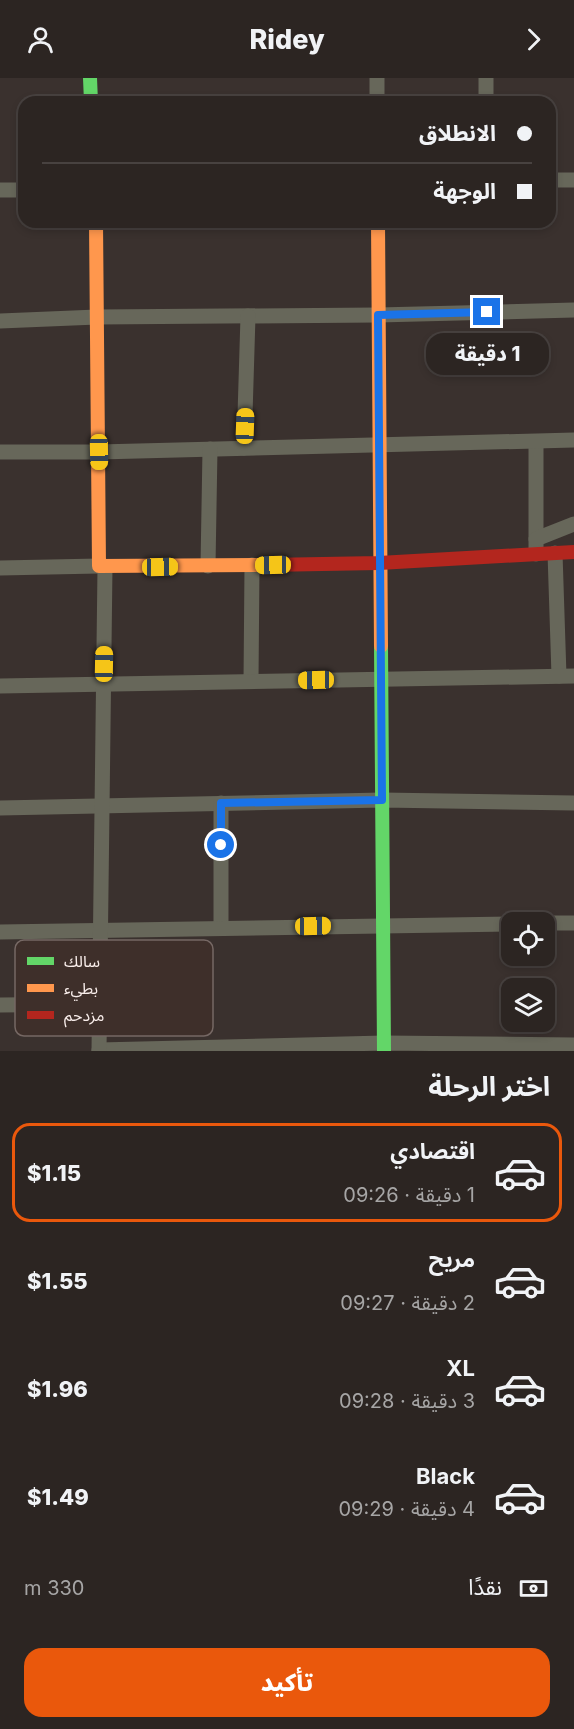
<!DOCTYPE html>
<html lang="ar">
<meta charset="utf-8">
<style>
:root{--surface:#2c2522;--page:#342d2a;--text:#f1f3f6;--muted:#a6a5a5;--line:#484240;--accent:#ea580c}
body{margin:0;font-family:Inter,"Noto Sans Arabic",sans-serif;background:var(--page);color:var(--text);direction:rtl;height:100vh;display:flex;flex-direction:column;font-size:22px;white-space:nowrap}
*{box-sizing:border-box;margin:0}
p{font-size:20px;color:var(--muted)}
.icon{flex:none;width:33px;height:33px;fill:none;stroke:currentColor;stroke-width:2;stroke-linecap:round;stroke-linejoin:round}
.map{position:relative;height:973px;overflow:hidden;direction:ltr}
.details{display:flex;flex-direction:column;background:var(--surface);flex:1}
.details>*{flex:none}
.top-card{position:absolute;left:18px;top:18px;width:538px;height:132px;border-radius:18px;box-shadow:0 3px 9px #0003,0 0 0 2px var(--line);direction:rtl;display:grid;align-content:center;height:132px;padding:0 24px;background:var(--surface)}
.fabs{position:absolute;left:501px;top:834px;display:grid;gap:12px}
.fabs a{display:grid;place-items:center;width:54px;height:54px;border-radius:12px;background:var(--surface);box-shadow:0 3px 9px #0003,0 0 0 2px var(--line);font-size:30px}
.end{position:absolute;width:27px;height:27px;margin:-14px;border:8px solid #1a73e8;background:#fff;box-shadow:0 0 0 3px #fff}
.from{border-radius:50%}
.bubble{position:absolute;height:42px;border-radius:18px;background:var(--surface);box-shadow:0 3px 9px #0003,0 0 0 2px var(--line);font-size:20px;font-weight:800;line-height:42px;text-align:center;direction:rtl}
.car{position:absolute;width:18px;height:36px;margin:-18px -9px;border-radius:8px;box-shadow:0 0 4px 2px #0007;background:linear-gradient(#f5c518 24%,#345 0 40%,#f5c518 0 76%,#345 0 86%,#f5c518 0)}
.top-card b{display:flex;align-items:center;gap:21px;height:57px;font-size:22px}
.top-card b+b{border-top:2px solid var(--line)}
.top-card i{width:15px;height:15px;background:var(--text)}
ul{padding:0;list-style:none}
li{display:flex;align-items:center;gap:18px;height:99px;margin:0 12px 9px;padding:0 12px;border:3px solid transparent;border-radius:18px}
li div{flex:1}
li b{display:block;font-size:22px}
li em{font-style:normal;font-weight:800}
li.current{border-color:var(--accent)}
li>.icon{width:54px;height:54px;stroke-width:1.5}
h2{padding:0 24px;font-size:27px;line-height:72px}
.pay{display:flex;align-items:center;gap:15px;height:66px;padding:0 24px;font-size:22px}
.pay p{margin-inline-start:auto}
.primary-button{display:flex;gap:12px;margin-top:auto;padding:12px 24px}
.primary-button a{flex:1;height:69px;border-radius:18px;background:var(--accent);color:#fff;font-size:24px;font-weight:800;line-height:69px;text-align:center}
header{display:flex;justify-content:space-between;align-items:center;height:78px;padding:0 24px;background:var(--surface);font-size:27px;font-weight:800}
.map>svg:first-child{display:block}
.lines{fill:none;stroke-linecap:round;stroke-linejoin:round}
.street{stroke:#67675a;stroke-width:15}
.fast{stroke:#63d668;stroke-width:14}
.slow{stroke:#ff974d;stroke-width:14}
.jam{stroke:#b3261e;stroke-width:14}
.route{stroke:#1a73e8;stroke-width:8}
.key{fill:#3e2f2a;stroke:#766864;stroke-width:1.5}
.key-label{font-size:16px;fill:#f8edea}
</style>
<header><svg class="icon" aria-label="forward" viewBox="0 0 24 24"><path d="M9 5l7 7-7 7"/></svg>Ridey<svg class="icon" aria-label="person" viewBox="0 0 24 24"><circle cx="12" cy="8" r="4"/><path d="M4 21q1-7 8-7t8 7"/></svg></header>
<div class="map">
<svg width="574" height="973" viewBox="0 0 574 973">
<rect width="100%" height="100%" fill="#3a312e"/>
<g class="lines">
<g class="street">
<path d="M377 0V24"/>
<path d="M486 24V0"/>
<path d="M550 102H574"/>
<path d="M0 112H24"/>
<path d="M0 243 97 239 378 237 574 232"/>
<path d="M536 364V476"/>
<path d="M244 370 248 238"/>
<path d="M0 374H99L574 362"/>
<path d="M536 461 574 446"/>
<path d="M555 475 559 598"/>
<path d="M208 488 210 371"/>
<path d="M0 490 99 488"/>
<path d="M251 603 252 487"/>
<path d="M0 608 574 598"/>
<path d="M0 730 382 722 574 725"/>
<path d="M544 845H574"/>
<path d="M221 850V725"/>
<path d="M0 854 512 846"/>
<path d="M0 927 99 926"/>
<path d="M99 972 384 965 574 967"/>
<path d="M99 973 105 489"/>
</g>
<g class="fast">
<path d="M90 0 91 24"/>
<path d="M381 568 384 973"/>
</g>
<g class="slow">
<path d="M96 144 99 488 266 487"/>
<path d="M378 144 381 568"/>
</g>
<path class="jam" d="M266 487 379 485 574 474"/>
</g>
<g class="lines">
<path class="route" d="M221 767V725L382 722 378 237 487 234"/>
</g>
<rect x="15" y="862" width="198" height="96" rx="9" class="key"/>
<rect x="27" y="879" width="27" height="8" fill="#63d668"/>
<rect x="27" y="906" width="27" height="8" fill="#ff974d"/>
<rect x="27" y="933" width="27" height="8" fill="#b3261e"/>
<g class="key-label">
<text x="64" y="889">سالك</text>
<text x="64" y="916">بطيء</text>
<text x="64" y="943">مزدحم</text>
</g>
</svg>
<div class="fabs">
<a><svg class="icon" aria-label="locate" viewBox="0 0 24 24"><circle cx="12" cy="12" r="6"/><path d="M12 2v4M12 18v4M2 12h4M18 12h4"/></svg></a>
<a><svg class="icon" aria-label="layers" viewBox="0 0 24 24"><path d="M12 4l9 5-9 5-9-5zM3 14l9 5 9-5"/></svg></a>
</div>
<i class="end from" style="left:221px;top:767px"></i>
<i class="end" style="left:487px;top:234px"></i>
<div class="bubble" style="left:426px;top:255px;width:123px">1 دقيقة</div>
<i class="car" style="left:245px;top:348px;rotate:2deg"></i>
<i class="car" style="left:99px;top:374px;rotate:179deg"></i>
<i class="car" style="left:273px;top:487px;rotate:269deg"></i>
<i class="car" style="left:160px;top:489px;rotate:89deg"></i>
<i class="car" style="left:104px;top:586px;rotate:1deg"></i>
<i class="car" style="left:316px;top:602px;rotate:269deg"></i>
<i class="car" style="left:313px;top:848px;rotate:89deg"></i>
<div class="top-card">
<b><i class="from"></i>الانطلاق</b>
<b><i></i>الوجهة</b>
</div>
</div>
<section class="details">
<h2>اختر الرحلة</h2>
<ul>
<li class="current"><svg class="icon" aria-label="car" viewBox="0 0 24 24"><path d="M5 17H2v-5l4-1 3-4h7l3 4 3 1v5h-3M9 17h6M6 11h13"/><circle cx="7" cy="17" r="2"/><circle cx="17" cy="17" r="2"/></svg><div><b>اقتصادي</b><p>1 دقيقة · 09:26</p></div><em>$1.15</em></li>
<li><svg class="icon" aria-label="car" viewBox="0 0 24 24"><path d="M5 17H2v-5l4-1 3-4h7l3 4 3 1v5h-3M9 17h6M6 11h13"/><circle cx="7" cy="17" r="2"/><circle cx="17" cy="17" r="2"/></svg><div><b>مريح</b><p>2 دقيقة · 09:27</p></div><em>$1.55</em></li>
<li><svg class="icon" aria-label="car" viewBox="0 0 24 24"><path d="M5 17H2v-5l4-1 3-4h7l3 4 3 1v5h-3M9 17h6M6 11h13"/><circle cx="7" cy="17" r="2"/><circle cx="17" cy="17" r="2"/></svg><div><b>XL</b><p>3 دقيقة · 09:28</p></div><em>$1.96</em></li>
<li><svg class="icon" aria-label="car" viewBox="0 0 24 24"><path d="M5 17H2v-5l4-1 3-4h7l3 4 3 1v5h-3M9 17h6M6 11h13"/><circle cx="7" cy="17" r="2"/><circle cx="17" cy="17" r="2"/></svg><div><b>Black</b><p>4 دقيقة · 09:29</p></div><em>$1.49</em></li>
</ul>
<div class="pay"><svg class="icon" aria-label="cash" viewBox="0 0 24 24"><path d="M3 7h18v10H3z"/><circle cx="12" cy="12" r="2"/></svg>نقدًا<p>330 m</p></div>
<div class="primary-button"><a>تأكيد</a></div>
</section>
